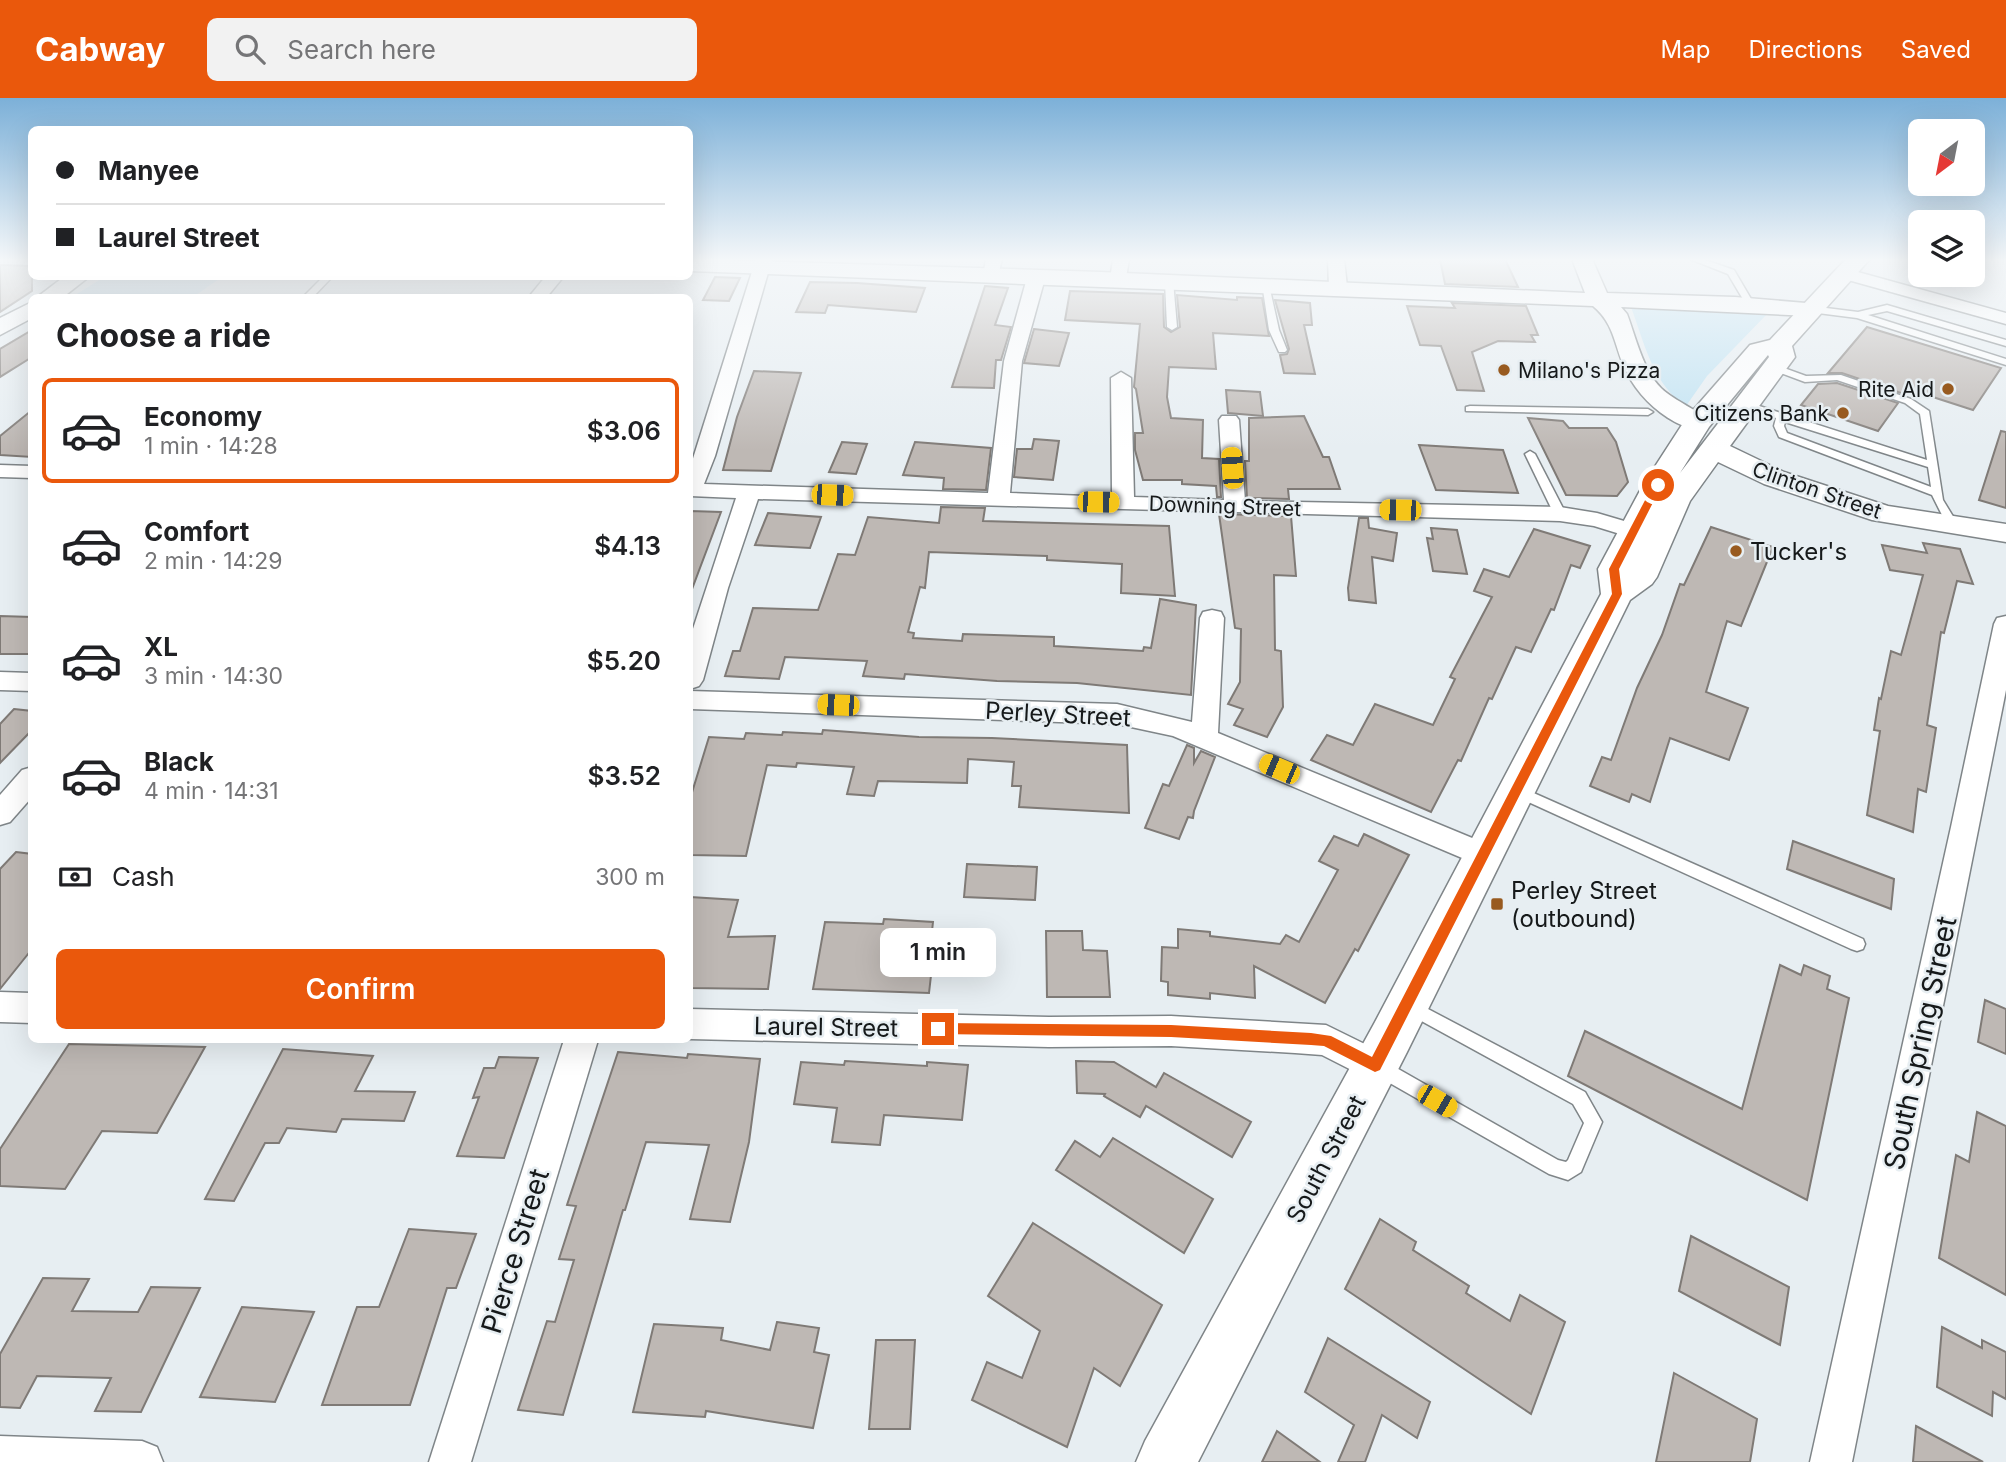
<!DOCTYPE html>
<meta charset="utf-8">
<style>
:root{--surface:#fff;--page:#f2f2f2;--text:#202124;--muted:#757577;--line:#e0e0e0;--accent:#ea580c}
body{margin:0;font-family:Inter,sans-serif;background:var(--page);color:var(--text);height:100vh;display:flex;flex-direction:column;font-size:26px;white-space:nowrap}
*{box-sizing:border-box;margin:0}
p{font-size:23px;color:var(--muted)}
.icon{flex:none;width:38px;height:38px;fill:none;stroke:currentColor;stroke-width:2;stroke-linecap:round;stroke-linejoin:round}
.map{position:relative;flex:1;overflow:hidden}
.side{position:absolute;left:28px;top:196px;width:665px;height:749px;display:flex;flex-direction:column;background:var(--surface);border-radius:10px;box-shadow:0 7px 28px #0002}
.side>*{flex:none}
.guide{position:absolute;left:28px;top:28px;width:665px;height:154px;border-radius:10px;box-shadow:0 7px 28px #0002;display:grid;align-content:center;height:154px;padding:0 28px;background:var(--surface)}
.needle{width:46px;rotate:212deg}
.buttons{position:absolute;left:1908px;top:21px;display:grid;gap:14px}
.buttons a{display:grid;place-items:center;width:77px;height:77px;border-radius:10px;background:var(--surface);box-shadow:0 7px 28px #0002;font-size:35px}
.end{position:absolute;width:32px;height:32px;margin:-16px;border:9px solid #ea580c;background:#fff;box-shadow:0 0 0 4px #fff}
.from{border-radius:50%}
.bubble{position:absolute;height:49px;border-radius:10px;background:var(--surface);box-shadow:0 7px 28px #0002;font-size:23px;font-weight:600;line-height:49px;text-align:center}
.car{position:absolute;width:21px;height:42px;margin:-21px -10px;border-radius:9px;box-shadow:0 0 5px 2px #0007;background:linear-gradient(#f5c518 24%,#345 0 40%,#f5c518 0 76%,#345 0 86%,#f5c518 0)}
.guide b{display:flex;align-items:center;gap:24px;height:66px;font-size:26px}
.guide b+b{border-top:2px solid var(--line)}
.guide i{width:18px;height:18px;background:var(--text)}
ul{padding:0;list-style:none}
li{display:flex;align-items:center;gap:21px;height:105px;margin:0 14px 10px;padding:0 14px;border:4px solid transparent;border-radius:10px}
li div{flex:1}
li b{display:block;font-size:26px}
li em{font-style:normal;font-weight:600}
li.on{border-color:var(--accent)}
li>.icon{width:63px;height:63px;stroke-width:1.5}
h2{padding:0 28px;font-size:32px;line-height:84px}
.pay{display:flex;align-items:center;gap:18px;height:77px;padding:0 28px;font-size:26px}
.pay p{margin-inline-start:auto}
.primary-button{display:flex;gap:14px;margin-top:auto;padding:14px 28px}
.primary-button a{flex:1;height:80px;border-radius:10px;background:var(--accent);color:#fff;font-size:28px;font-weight:600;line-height:80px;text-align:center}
header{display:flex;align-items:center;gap:42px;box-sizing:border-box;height:98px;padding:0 35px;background:var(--accent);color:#fff}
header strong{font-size:33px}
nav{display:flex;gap:38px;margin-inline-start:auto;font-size:24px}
.search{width:490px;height:63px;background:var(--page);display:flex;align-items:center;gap:18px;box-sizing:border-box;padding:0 24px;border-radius:10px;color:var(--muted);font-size:26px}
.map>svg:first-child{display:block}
.green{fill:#c1e3f3}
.building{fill:#beb8b4;stroke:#7f7a76;stroke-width:2}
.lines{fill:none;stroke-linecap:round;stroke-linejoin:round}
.service-casing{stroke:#7f8588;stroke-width:3}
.minor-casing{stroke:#7f8588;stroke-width:3}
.tertiary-casing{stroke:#7f8588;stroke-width:3}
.secondary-casing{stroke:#7f8588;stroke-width:3}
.service{fill:#fff;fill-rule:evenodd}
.minor{fill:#fff;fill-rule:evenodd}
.tertiary{fill:#fff;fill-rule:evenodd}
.secondary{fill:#fff;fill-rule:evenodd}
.route{fill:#ea580c}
.poi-dot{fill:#985a1f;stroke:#e7eef2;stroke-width:2.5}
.labels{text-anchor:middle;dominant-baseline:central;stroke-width:5;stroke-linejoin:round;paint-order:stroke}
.far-poi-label{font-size:21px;fill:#16191a;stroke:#e7eef2;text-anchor:end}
.far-street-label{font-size:21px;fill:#16191a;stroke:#e7eef2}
.poi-label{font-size:24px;fill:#16191a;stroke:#e7eef2;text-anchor:start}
.street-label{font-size:24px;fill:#16191a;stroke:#e7eef2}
.near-street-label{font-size:28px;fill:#16191a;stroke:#e7eef2}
</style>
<header>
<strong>Cabway</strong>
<div class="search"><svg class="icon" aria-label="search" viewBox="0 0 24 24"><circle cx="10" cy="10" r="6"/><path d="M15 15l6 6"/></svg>Search here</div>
<nav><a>Map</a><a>Directions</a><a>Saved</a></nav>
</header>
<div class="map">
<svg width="2006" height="1364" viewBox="0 0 2006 1364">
<rect width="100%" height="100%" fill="#e7eef2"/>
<g class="green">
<path d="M104 179V178L222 179 193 199H72Z"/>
<path d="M1631 209 1769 214 1707 278 1686 308C1653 287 1644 244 1631 209Z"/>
</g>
<g class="building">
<path d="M1440 161H1505L1518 189 1445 186Z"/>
<path d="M0 167 32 168V193L0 214Z"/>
<path d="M715 179 740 180 729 203 703 202Z"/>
<path d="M810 184 857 185 925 190 916 214 828 207 825 215 796 214Z"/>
<path d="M985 188 1008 190 995 227 1011 229 1001 262H996L994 290 952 289Z"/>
<path d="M1070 193 1163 196 1164 229 1171 234 1180 229 1177 197 1237 202V199L1262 200 1269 238 1213 235 1216 271 1169 269 1167 299 1171 320 1203 322 1202 360 1219 361 1221 399H1217L1216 388 1182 386V382H1143L1135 352V335H1143L1136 291 1134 289 1140 226 1065 222Z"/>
<path d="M1275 202 1310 205 1312 227H1304L1315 276 1284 275 1280 257 1287 256 1289 251Z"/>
<path d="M1452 205 1526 208 1538 237H1531L1535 244 1498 243 1472 254 1484 293 1457 292 1441 248 1420 247 1407 208 1455 210Z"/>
<path d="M1867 229 2001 270 1973 312 1908 291 1904 296 1842 275H1828Z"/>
<path d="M1034 231 1069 235 1059 268 1024 265Z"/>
<path d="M32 232V259L0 279V251Z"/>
<path d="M754 273 801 275 771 373 723 372 737 319Z"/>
<path d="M1837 285 1898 305 1878 333 1801 307 1818 286Z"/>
<path d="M1226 292 1260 294 1263 318 1228 315Z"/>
<path d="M32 312V359L0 357V338Z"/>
<path d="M1304 318 1323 359H1329L1340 391H1288L1289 401 1247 400 1245 363H1249V320Z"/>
<path d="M1528 320 1563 323 1569 330H1607L1616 344 1628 384 1617 398 1566 397Z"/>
<path d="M2001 333 2006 334V410L1979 402Z"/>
<path d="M1034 341 1059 343 1053 382 1014 379 1017 351H1032Z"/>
<path d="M842 344 867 346 856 376 829 374Z"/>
<path d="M915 344 991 350 986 392 943 391 944 380 903 377Z"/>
<path d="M1419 347 1503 352 1518 395 1436 392Z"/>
<path d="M941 409 985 410 983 423 1169 428 1175 498 1121 495 1122 466 1047 462V458L929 454 925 490 920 489 908 534 914 535 913 540 962 543 963 536 1054 539V548L1143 553 1144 549 1151 550 1160 501 1196 507 1191 597 1077 585 997 583 905 576 904 581 863 578 867 563 785 559 779 581 725 578 733 553H740L753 510 818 512 838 456 855 457 868 419 939 425Z"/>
<path d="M690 413 721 414 692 491 690 490Z"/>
<path d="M768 415 821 419 810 450 755 447Z"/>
<path d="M1219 416 1291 418 1296 478 1274 477 1275 552 1281 553 1283 609 1267 639 1234 627 1243 611 1228 606 1240 584 1241 531 1235 530Z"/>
<path d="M1359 420H1368L1369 430 1397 435 1393 463 1372 459 1376 505 1349 502 1348 490Z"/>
<path d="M1711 429 1773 449 1741 528 1727 523 1706 594 1748 610 1729 662 1670 640 1650 704 1632 696 1629 704 1590 688 1602 659 1611 662 1637 590 1662 537 1680 486 1684 487Z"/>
<path d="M1431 430 1457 432 1467 476 1433 473 1427 440 1433 441Z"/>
<path d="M1534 431 1590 448 1580 470 1571 467 1554 512 1551 511 1531 554 1516 549 1492 601 1489 600 1461 663 1458 662 1431 714 1311 662 1327 637 1353 647 1375 606 1433 627 1455 581 1450 579 1492 499 1474 493 1484 471 1509 479Z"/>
<path d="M1923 445 1960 451 1973 486 1957 483 1944 535 1941 534 1927 627 1936 630 1926 694 1918 691 1913 734 1867 717 1880 633 1874 632 1879 600 1881 601 1891 553 1901 557 1923 477 1890 472 1882 447 1927 455Z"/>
<path d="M0 518 32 519V556H0Z"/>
<path d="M14 611 32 613V632L0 665V626Z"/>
<path d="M823 632 919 639 992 640 1127 647 1129 715 1019 709 1021 688H1012L1014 664 968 661 967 685 878 683 874 698 847 696 854 669 797 665 796 669 767 667 746 758 690 757V701L709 639 744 641 746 635 782 637 783 634 822 636Z"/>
<path d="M1187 647 1194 650V665L1201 653 1215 659 1194 713 1193 720 1188 719 1179 741 1145 730 1163 686 1169 688Z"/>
<path d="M1364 736 1409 757 1358 853 1355 851 1325 905 1254 868 1255 900 1210 895V901L1168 897V884L1161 883 1162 849 1178 850V831L1210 834V838L1280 846 1286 837 1299 844 1338 772 1319 763 1334 738 1358 748Z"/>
<path d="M1793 743 1894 781 1891 811 1787 771Z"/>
<path d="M16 754 32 756V851L0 891V771Z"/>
<path d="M967 766 1037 769 1035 802 964 799Z"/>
<path d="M690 799 738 802 728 839 775 838 768 891 690 890Z"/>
<path d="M884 821 933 824 930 851H934L929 895 813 891 825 824 883 826Z"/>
<path d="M1046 833H1082L1083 852 1107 853 1110 899H1047Z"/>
<path d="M1780 867 1801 877 1804 867 1830 878 1827 891 1849 900 1807 1102 1568 978 1585 933 1742 1011Z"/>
<path d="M1985 902 2006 911V956L1978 944Z"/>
<path d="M69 946 205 949 157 1035 102 1033 65 1091 0 1088V1051Z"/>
<path d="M283 951 373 958 355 993 415 994 404 1023 342 1021 336 1034 287 1030 279 1045H265L234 1103 205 1101Z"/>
<path d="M618 954 687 960 688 956 760 961 749 1044 730 1124 690 1121 709 1047 646 1044 625 1112H623L563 1317 518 1312 547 1223 555 1224 574 1162 559 1161 576 1108 567 1107Z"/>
<path d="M499 959 538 960 504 1060 457 1058 479 999 473 1000 484 970H495Z"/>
<path d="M845 963 927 968V964L968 967 962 1022 884 1017 880 1047 832 1044 837 1010 794 1006 801 964 844 967Z"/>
<path d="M1076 963 1114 964 1156 989 1164 975 1251 1024 1232 1059 1146 1008 1140 1019 1104 998 1105 996 1077 995Z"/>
<path d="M1977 1014 2006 1028V1197L1939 1160 1956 1057 1969 1064Z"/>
<path d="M1113 1040 1213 1101 1184 1155 1056 1072 1075 1043 1100 1059Z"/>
<path d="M1380 1121 1416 1144 1413 1152 1469 1188 1466 1195 1510 1223 1520 1197 1565 1224 1531 1316 1345 1191Z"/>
<path d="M1033 1125 1162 1207 1120 1288 1094 1270 1067 1349 972 1302 987 1264 1022 1280 1040 1233 988 1198Z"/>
<path d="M409 1131 476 1136 456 1190H447L410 1307H322L357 1209H379Z"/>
<path d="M1691 1138 1789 1189 1780 1247 1679 1193Z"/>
<path d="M43 1180 89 1181 72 1213 138 1214 151 1189 200 1190 141 1314 95 1313 111 1280 37 1278 20 1310 0 1309V1256Z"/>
<path d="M242 1209 314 1214 275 1304 200 1299Z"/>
<path d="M777 1224 819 1230 814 1254 829 1257 813 1330 706 1313 705 1319 633 1314 654 1226 723 1230 721 1242 770 1252Z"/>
<path d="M1942 1229 1982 1250V1242L2006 1254V1301L1993 1294 1992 1318 1937 1289Z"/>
<path d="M1328 1240 1430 1304 1417 1340 1382 1317 1365 1364H1338L1354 1327 1305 1294Z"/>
<path d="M876 1242H915L910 1331H869Z"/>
<path d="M1674 1275 1757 1321 1750 1364H1656Z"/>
<path d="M1916 1328 1983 1364H1913Z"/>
<path d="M1277 1333 1320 1364H1262Z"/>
</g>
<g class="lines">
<g class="service-casing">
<g id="service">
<path d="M1690 161H1702L1734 172 1754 206 1753 208H1747L1728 176Z"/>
<path d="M324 178H333L312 200H302Z"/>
<path d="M1169 180 1173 183 1177 229 1172 232 1167 229 1165 183Z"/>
<path d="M1262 185 1269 187 1279 232 1287 252 1285 254H1279L1269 232Z"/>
<path d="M1887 207 2006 242V248L1887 213 1868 217 2006 261V267L1857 220 1810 214 1806 211 1810 208 1858 214Z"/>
<path d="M1773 266 1806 278 1841 277 1911 301 1929 313 1943 402 1957 425 1955 427H1947L1932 397 1779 339 1774 328 1776 320 1742 307 1750 305 1927 362 1920 316 1905 305 1837 282 1805 284 1770 271V267ZM1785 324 1928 369 1931 389 1787 335 1784 328Z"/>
<path d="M1470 308 1648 311 1653 314 1648 317 1466 313V309Z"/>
<path d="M1530 353 1535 356 1566 416 1564 418 1560 419 1554 416 1525 356Z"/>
<path d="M1518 688 1863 841 1865 846 1863 851 1857 853 1851 851 1513 697 1511 693 1513 689Z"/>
<path d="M1411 902 1585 994 1602 1024 1581 1074 1568 1082 1549 1076 1374 976 1371 970 1374 964 1380 962 1386 964 1558 1062 1566 1064 1568 1062 1584 1025 1573 1006 1405 914 1403 909 1405 904Z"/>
</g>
</g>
<g class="minor-casing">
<g id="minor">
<path d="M756 161H772L715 358 704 386 988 395 1004 263 1027 180 1036 175 1045 180 1022 263 1010 395 1112 399 1111 280 1121 274 1131 280 1134 399 1224 402 1219 322 1222 318H1236L1239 322 1245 403 1560 409 1597 415 1641 428 1644 433 1641 438 1633 440 1594 428 1560 423 758 401 728 490 703 582 699 588 690 591V540L736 400 690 398V370Z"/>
<path d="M986 161H1002L997 182 991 183 983 178Z"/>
<path d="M1113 161H1129L1125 186 1119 187 1110 182Z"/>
<path d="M1328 161H1344L1347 189 1344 193H1332L1329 189Z"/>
<path d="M1847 171 2006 215V226L1841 180 1839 176 1841 172Z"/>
<path d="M546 178H564L546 200H528Z"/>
<path d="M0 367 32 368V380L0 379Z"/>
<path d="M1212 512 1221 514 1224 520 1218 635 1494 749 1499 757 1494 765 1484 769 1474 765 1173 638 1117 626 690 611V593L1117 606 1192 624 1200 520 1203 514Z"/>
<path d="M2006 518V592L1852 1364H1810L1951 729 1994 526 1997 520Z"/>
<path d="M0 574 32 575V593L0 592Z"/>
<path d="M32 669V699L10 724 0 727V697L22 672Z"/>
<path d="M0 894 32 895V925L0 924Z"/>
<path d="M690 911 1049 919 1171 918 1326 927 1387 957 1392 968 1387 979 1375 984 1322 957 1295 955 1171 948 1049 949 690 941Z"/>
<path d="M564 942H598L471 1364H429Z"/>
<path d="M0 1338 142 1343 157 1349 163 1364H0Z"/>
</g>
</g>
<g class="tertiary-casing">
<g id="tertiary">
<path d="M690 161 1101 174 1585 195 1572 161H1592L1607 195 1735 199 1818 206 1821 211 1818 216 1810 218 1621 209 1627 216C1636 240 1643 272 1661 290 1674 303 1701 313 1710 325L1706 330C1694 333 1686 329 1675 324 1655 313 1637 295 1627 275 1614 250 1616 227 1593 208L690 173Z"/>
<path d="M65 178H90L62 200H36Z"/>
<path d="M32 204V220L0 237V220Z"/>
</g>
</g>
<g class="secondary-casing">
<path id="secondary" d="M1846 161H1870L1792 248 1795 259 1730 348 1784 374 1888 408 2006 426V444L1872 422 1764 386 1718 364 1690 403 1657 479 1652 486 1630 502 1407 954 1198 1364H1136L1145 1343 1375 924 1601 496 1598 471 1643 387 1687 319 1750 247 1770 242ZM1768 257 1769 259 1680 375 1709 329Z"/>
</g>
<use href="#service" class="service"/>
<use href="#minor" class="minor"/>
<use href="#tertiary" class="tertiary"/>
<use href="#secondary" class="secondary"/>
</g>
<linearGradient id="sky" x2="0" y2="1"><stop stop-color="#7cb0d8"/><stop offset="0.46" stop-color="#f4f7f9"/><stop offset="1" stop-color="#f4f7f9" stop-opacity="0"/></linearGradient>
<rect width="2006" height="352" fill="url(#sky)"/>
<path class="route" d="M1658 384 1662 387 1619 471 1622 496 1380 972 1375 974 1324 948 1311 947 1171 939 934 936V927L938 925 1171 927 1311 935 1331 938 1372 959 1612 496 1609 471 1653 387Z"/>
<g class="poi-dot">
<circle cx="1504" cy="272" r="7"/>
<circle cx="1948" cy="291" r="7"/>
<circle cx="1843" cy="315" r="7"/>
<circle cx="1736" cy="453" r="7"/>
<rect x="1490" y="799" width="14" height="14" rx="3.5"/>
</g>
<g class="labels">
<g class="far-poi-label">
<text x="1518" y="272" text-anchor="start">Milano's Pizza</text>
<text x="1934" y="291">Rite Aid</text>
<text x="1829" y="315">Citizens Bank</text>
</g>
<g class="far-street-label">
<text transform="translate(1817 392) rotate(19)">Clinton Street</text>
<text transform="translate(1225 408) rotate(2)">Downing Street</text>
</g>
<g class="poi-label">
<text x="1750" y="453">Tucker's</text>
<text x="1511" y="792">Perley Street<tspan x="1511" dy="28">(outbound)</tspan></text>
</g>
<g class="street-label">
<text transform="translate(1058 616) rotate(3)">Perley Street</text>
<text transform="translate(826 929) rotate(1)">Laurel Street</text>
<text transform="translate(1326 1061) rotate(-62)">South Street</text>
</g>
<g class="near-street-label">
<text transform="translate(1920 945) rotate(-78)">South Spring Street</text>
<text transform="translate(515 1153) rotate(-73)">Pierce Street</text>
</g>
</g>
</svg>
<div class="buttons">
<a><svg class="needle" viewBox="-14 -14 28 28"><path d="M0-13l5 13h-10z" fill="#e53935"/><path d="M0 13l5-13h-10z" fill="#757577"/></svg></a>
<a><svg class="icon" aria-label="layers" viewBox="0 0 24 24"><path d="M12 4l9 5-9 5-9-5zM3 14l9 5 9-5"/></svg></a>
</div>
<i class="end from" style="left:1658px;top:387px"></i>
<i class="end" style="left:938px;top:931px"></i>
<div class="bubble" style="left:880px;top:830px;width:116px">1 min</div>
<i class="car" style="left:1232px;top:370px;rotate:356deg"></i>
<i class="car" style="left:832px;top:397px;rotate:92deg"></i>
<i class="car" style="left:1098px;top:404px;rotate:91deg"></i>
<i class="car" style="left:1400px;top:412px;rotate:271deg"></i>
<i class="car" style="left:838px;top:607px;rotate:272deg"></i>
<i class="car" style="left:1279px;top:671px;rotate:293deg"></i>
<i class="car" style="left:1437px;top:1003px;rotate:120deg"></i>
<div class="guide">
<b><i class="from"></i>Manyee</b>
<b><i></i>Laurel Street</b>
</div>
<section class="side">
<h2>Choose a ride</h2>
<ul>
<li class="on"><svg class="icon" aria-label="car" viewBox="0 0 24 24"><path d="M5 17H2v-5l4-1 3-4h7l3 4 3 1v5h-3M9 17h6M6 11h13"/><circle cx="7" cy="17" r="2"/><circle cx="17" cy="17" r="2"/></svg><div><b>Economy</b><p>1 min · 14:28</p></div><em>$3.06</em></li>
<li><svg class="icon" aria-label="car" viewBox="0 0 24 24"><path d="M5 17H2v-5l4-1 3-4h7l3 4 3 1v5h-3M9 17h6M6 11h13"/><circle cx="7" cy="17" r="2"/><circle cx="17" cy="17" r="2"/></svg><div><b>Comfort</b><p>2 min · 14:29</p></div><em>$4.13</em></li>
<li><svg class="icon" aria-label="car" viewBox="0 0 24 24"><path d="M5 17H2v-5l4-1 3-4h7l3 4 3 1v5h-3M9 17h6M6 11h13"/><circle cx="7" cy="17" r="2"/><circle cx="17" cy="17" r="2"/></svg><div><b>XL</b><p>3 min · 14:30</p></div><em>$5.20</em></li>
<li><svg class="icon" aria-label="car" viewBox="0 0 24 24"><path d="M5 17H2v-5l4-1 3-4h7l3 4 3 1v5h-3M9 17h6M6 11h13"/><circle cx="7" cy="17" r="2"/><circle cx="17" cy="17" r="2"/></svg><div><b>Black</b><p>4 min · 14:31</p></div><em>$3.52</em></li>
</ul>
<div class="pay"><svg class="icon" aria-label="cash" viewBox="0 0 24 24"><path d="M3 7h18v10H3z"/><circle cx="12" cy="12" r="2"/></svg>Cash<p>300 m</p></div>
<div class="primary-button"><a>Confirm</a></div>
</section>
</div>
